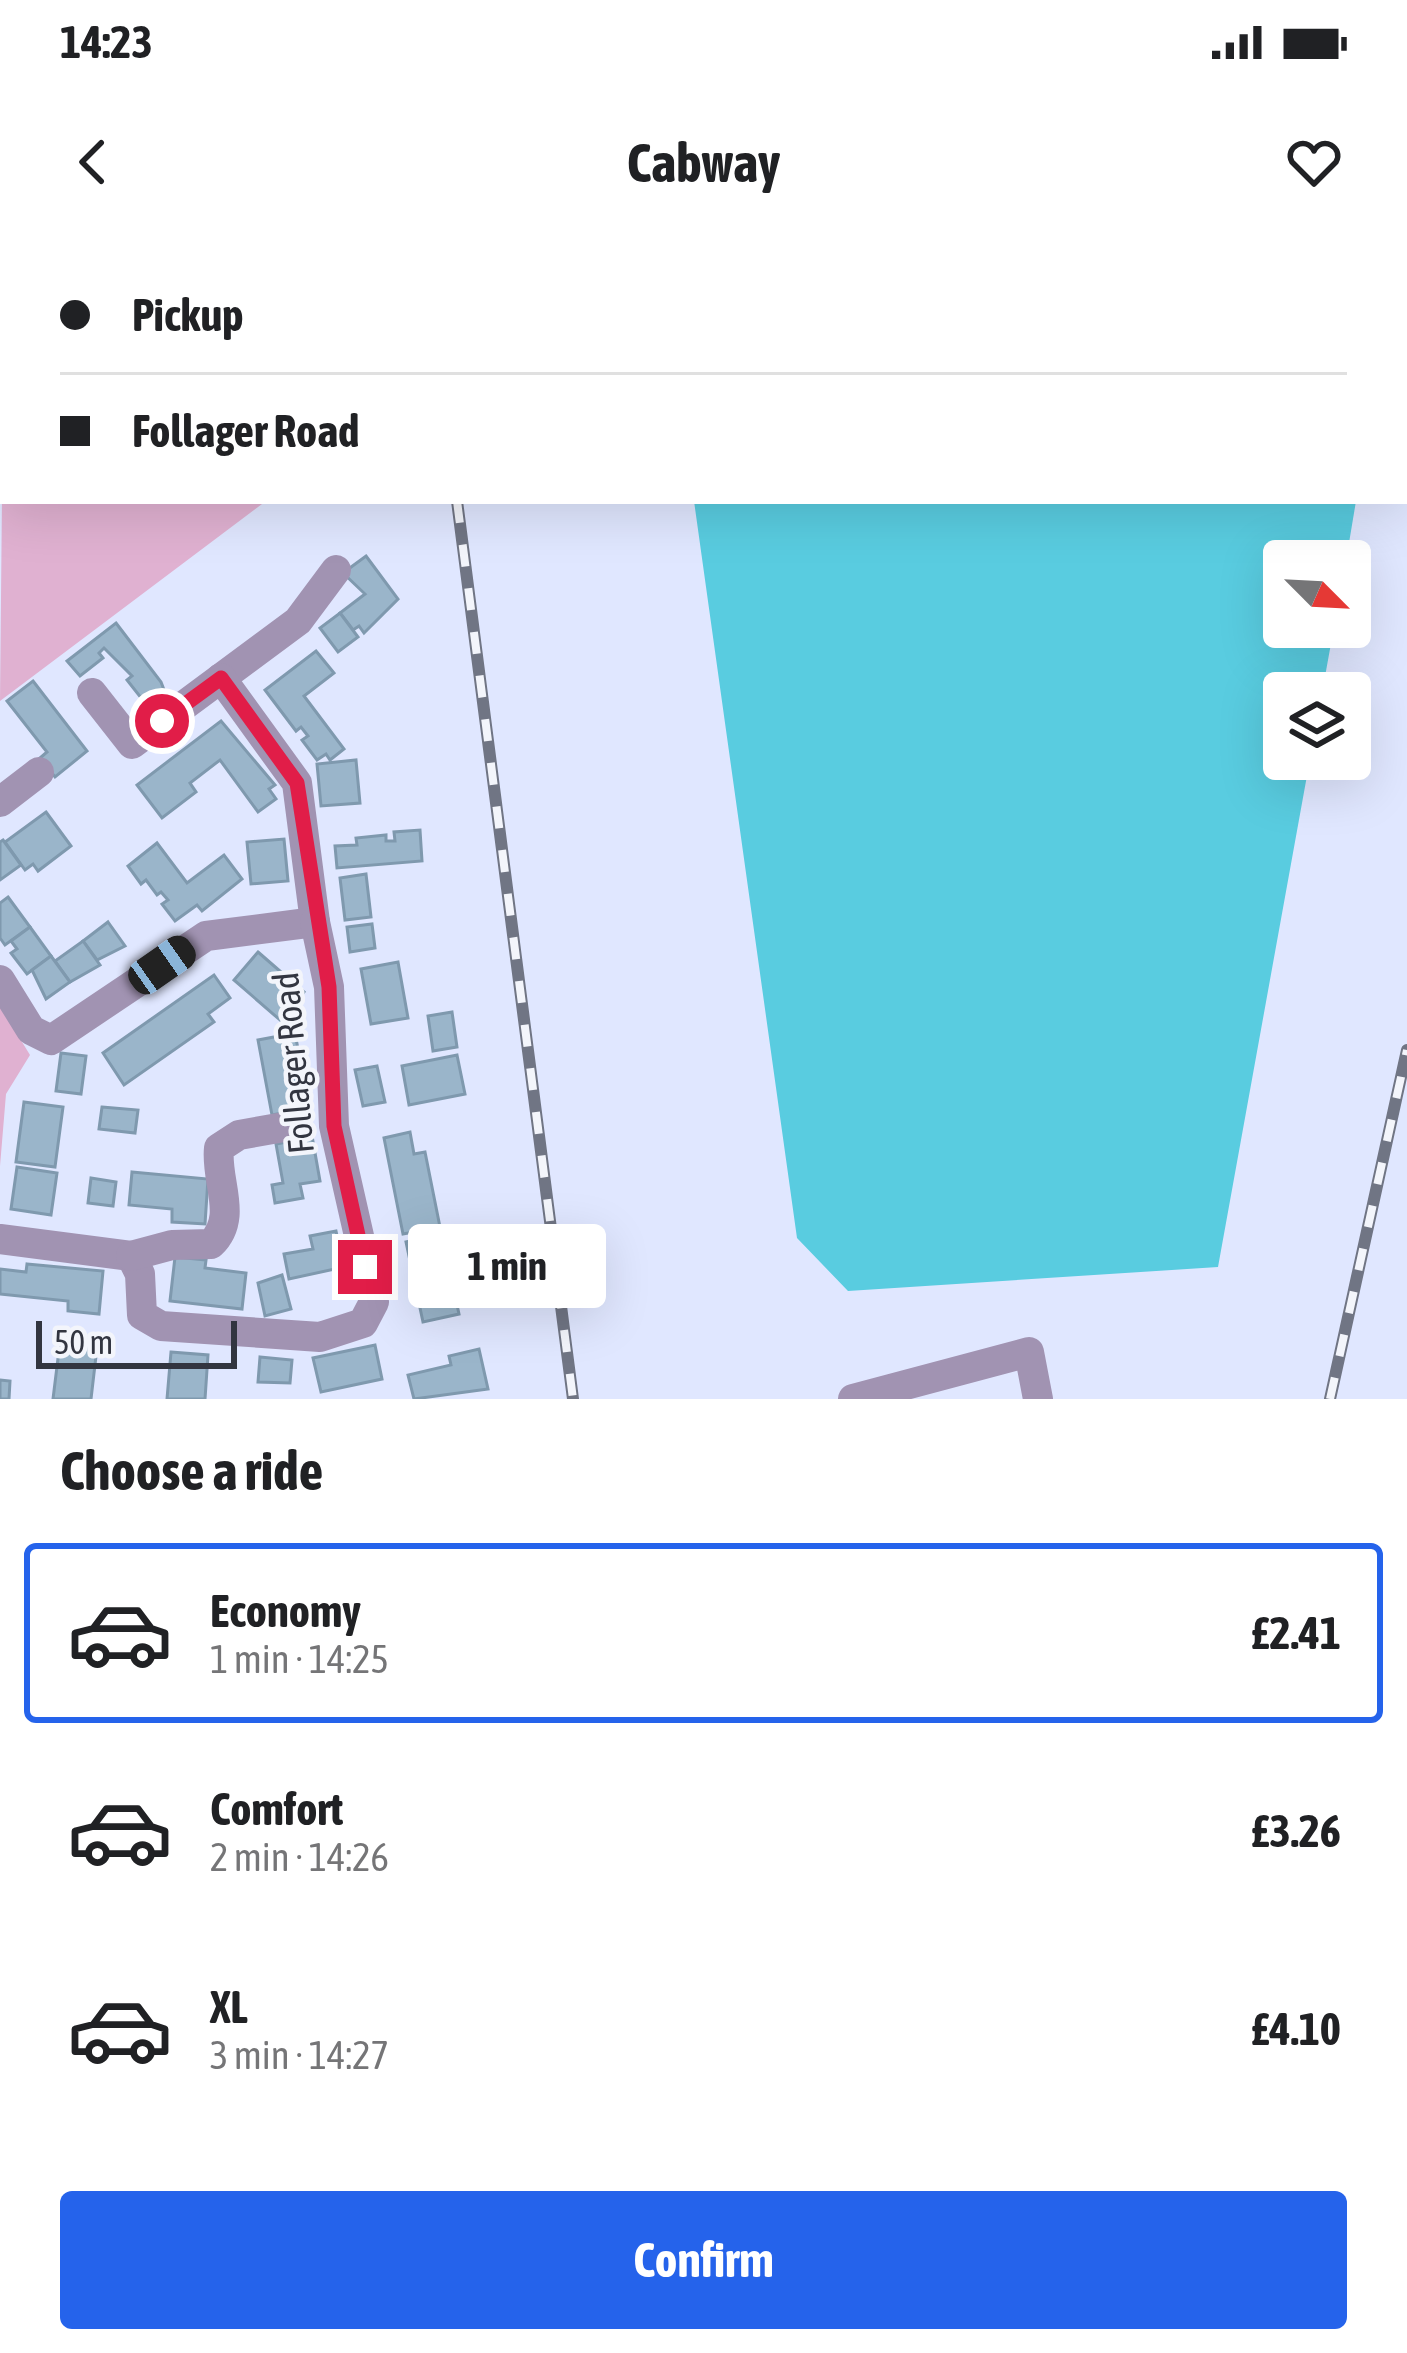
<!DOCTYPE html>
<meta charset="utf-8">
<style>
:root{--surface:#fff;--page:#f2f2f2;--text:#202124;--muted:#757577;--line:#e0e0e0;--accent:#2563eb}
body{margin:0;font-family:"Asap Condensed",sans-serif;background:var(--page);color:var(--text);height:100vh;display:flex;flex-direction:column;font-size:45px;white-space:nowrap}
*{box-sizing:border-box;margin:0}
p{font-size:39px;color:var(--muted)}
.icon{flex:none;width:66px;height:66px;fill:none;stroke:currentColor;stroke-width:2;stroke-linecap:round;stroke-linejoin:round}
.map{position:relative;height:1159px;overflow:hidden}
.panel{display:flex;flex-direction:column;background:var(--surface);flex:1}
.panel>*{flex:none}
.banner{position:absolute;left:0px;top:0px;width:1407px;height:264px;box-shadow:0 12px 48px #0002;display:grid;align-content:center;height:264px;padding:0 60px;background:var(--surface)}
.needle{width:78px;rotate:114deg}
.buttons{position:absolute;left:1263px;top:300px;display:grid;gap:24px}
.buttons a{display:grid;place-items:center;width:108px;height:108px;border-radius:12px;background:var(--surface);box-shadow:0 12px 48px #0002;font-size:60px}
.scale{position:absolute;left:36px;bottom:30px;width:201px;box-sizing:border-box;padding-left:12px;border:6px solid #323540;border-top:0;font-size:33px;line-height:42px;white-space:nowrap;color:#323540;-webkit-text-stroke:9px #f3f5fb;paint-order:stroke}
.end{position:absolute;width:54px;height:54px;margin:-27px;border:15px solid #e11d48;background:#fff;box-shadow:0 0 0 6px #fff}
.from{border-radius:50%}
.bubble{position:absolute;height:84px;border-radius:12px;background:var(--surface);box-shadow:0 12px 48px #0002;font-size:39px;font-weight:700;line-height:84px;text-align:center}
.car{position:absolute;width:36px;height:72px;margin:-36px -18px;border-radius:15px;box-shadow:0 0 9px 3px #0007;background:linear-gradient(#222 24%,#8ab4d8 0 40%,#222 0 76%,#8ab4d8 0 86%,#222 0)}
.banner b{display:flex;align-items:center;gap:42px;height:114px;font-size:45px}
.banner b+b{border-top:3px solid var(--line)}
.banner i{width:30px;height:30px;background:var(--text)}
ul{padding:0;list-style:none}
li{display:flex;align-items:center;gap:36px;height:180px;margin:0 24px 18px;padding:0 36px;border:6px solid transparent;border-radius:12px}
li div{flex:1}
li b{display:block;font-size:45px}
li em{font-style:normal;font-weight:700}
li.selected{border-color:var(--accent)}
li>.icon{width:108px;height:108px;stroke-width:1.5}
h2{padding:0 60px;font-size:54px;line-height:144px}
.cta{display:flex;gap:24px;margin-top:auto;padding:24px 60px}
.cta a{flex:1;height:138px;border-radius:12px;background:var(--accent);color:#fff;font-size:48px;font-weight:700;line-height:138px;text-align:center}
.status{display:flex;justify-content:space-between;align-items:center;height:84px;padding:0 60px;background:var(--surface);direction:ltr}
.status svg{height:33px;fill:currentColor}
header{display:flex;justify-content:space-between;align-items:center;height:156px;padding:0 60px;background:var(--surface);font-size:54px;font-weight:700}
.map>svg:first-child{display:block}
.green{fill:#e0b1d1}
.water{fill:#59cce0}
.building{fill:#9ab5ca;stroke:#7f99ae;stroke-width:3}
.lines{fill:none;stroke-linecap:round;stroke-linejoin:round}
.minor{stroke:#a193b2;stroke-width:30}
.rail-casing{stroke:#707584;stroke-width:12}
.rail{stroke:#f3f5fb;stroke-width:8;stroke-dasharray:22;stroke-linecap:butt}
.route{stroke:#e11d48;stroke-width:15}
.labels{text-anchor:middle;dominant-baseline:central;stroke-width:9;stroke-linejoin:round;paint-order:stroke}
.street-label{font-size:36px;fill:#323540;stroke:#f3f5fb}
</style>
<div class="status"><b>14:23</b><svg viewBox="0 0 49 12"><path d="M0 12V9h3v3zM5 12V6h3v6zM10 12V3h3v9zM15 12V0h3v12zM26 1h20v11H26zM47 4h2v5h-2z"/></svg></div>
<header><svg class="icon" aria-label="back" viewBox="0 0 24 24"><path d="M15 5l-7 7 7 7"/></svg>Cabway<svg class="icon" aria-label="heart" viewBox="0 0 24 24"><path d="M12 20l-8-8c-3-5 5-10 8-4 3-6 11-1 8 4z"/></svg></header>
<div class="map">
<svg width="1407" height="1159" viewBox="0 0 1407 1159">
<rect width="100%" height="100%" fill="#e0e7ff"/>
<g class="green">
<path d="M3 152V261H266L0 461Z"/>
<path d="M0 766 30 815 6 854 0 926Z"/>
</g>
<g class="water">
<rect x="677" y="0" width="700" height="3"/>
<path d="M694 261H1356L1346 321H1284V387H1334L1322 453H1284V519H1310L1218 1027 848 1051 797 998Z"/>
</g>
<g class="building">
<path d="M366 316 398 359 364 393 359 386 353 390 340 373 365 354 343 333Z"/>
<path d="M340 373 358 397 338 412 320 388Z"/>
<path d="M116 383 161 442 166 455 149 468 127 440 132 436 104 408 99 413 103 418 80 436 67 421Z"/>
<path d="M316 411 334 433 304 456 344 509 330 520 326 514 317 520 302 500 308 496 301 487 296 491 265 450Z"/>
<path d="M33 441 87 511 55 537 40 518 47 512 7 461Z"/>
<path d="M221 481 275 545 269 549 276 559 258 572 220 520 190 543 196 552 162 578 137 545Z"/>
<path d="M356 520 360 563 321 566 317 524Z"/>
<path d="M46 572 71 606 38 631 33 624 25 630 5 602Z"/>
<path d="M420 590 422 621 337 628 335 606 357 605 356 598 386 595V601H395L394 592Z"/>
<path d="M284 599 288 641 251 644 247 602Z"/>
<path d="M3 600 21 625 0 640V602Z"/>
<path d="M157 603 187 643 224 615 242 639 202 671 197 665 175 681 162 664 168 660 161 652 157 655 146 640 141 644 128 626Z"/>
<path d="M366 634 371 677 345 680 340 638Z"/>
<path d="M8 657 30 687 5 705 0 698V663Z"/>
<path d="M108 682 125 706 97 720 83 701Z"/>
<path d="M372 684 375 708 350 712 347 687Z"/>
<path d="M30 687 51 716 27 734 11 713 17 709 11 701Z"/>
<path d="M83 701 100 725 70 742 55 721Z"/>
<path d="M258 712 304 752 280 780 234 740Z"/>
<path d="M51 716 70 742 46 759 32 730Z"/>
<path d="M398 722 408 778 371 784 361 729Z"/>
<path d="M214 735 230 758 208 774 214 782 124 845 103 813Z"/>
<path d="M452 772 457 807 433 811 428 776Z"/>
<path d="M295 793 309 868 300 870 305 898 312 896 320 941 300 944 303 958 275 963 272 945 283 943 276 904 287 902 282 873 272 875 258 800Z"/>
<path d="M61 813 86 816 81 854 56 851Z"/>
<path d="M457 815 465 854 409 865 402 826Z"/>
<path d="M377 826 385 862 363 866 355 830Z"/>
<path d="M24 862 63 867 55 927 16 922Z"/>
<path d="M102 867 138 870 135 893 99 889Z"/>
<path d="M410 892 414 914 425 912 440 987 403 994 384 898Z"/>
<path d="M17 927 57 933 51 975 11 969Z"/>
<path d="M132 932 208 939 205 984 172 982V969L129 965Z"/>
<path d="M91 938 116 942 113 966 88 963Z"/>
<path d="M336 991 344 1027 289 1039 284 1014 313 1009 310 996Z"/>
<path d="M442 994 459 1074 423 1082 406 1002Z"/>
<path d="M175 1017 206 1020 205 1028 246 1033 242 1069 170 1061Z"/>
<path d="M27 1024 103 1031 99 1074 68 1071V1061L0 1054V1029L26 1032Z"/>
<path d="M282 1035 291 1069 265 1076 258 1043Z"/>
<path d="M61 1094 98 1099 91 1159H53Z"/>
<path d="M375 1105 382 1139 321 1152 313 1118Z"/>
<path d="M479 1109 488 1149 414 1159 408 1135 451 1125 449 1116Z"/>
<path d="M171 1112 208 1115 205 1159H167Z"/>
<path d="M260 1117 292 1120 290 1143 258 1142Z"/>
<path d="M0 1140 10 1141 9 1159H0Z"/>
</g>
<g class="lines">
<g class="minor">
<path d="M170 3 173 0"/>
<path d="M0 145 3 142"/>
<path d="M92 453 132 504 298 381 336 330"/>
<path d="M0 562 39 532"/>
<path d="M0 740 31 790 51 800 206 696 315 682 297 543 221 438"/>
<path d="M0 999 131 1016 140 1034 142 1075 161 1086 320 1097 363 1083 374 1062 334 886 329 747 315 682"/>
<path d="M131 1016 172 1005 211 1004C239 977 215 941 219 908L239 895 284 887"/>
<path d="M853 1159 1029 1112 1038 1159"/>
</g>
<g class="rail-casing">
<g id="rail">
<path d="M425 0V3"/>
<path d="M457 261 573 1159"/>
<path d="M1330 1159 1407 810"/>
</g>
</g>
<use href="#rail" class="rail"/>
</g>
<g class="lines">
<path class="route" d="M162 481 221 438 297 543 329 747 334 886 365 1027"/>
</g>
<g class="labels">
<g class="street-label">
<text transform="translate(293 823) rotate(-95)">Follager Road</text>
</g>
</g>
</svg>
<div class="buttons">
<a><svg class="needle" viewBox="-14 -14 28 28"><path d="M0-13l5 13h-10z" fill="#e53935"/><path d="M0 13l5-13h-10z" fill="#757577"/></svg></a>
<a><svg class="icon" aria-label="layers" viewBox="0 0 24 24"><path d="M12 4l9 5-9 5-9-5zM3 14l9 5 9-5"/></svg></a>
</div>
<div class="scale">50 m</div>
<i class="end from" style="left:162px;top:481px"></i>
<i class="end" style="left:365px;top:1027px"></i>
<div class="bubble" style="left:408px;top:984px;width:198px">1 min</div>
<i class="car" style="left:162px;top:725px;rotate:55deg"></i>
<div class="banner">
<b><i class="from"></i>Pickup</b>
<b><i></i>Follager Road</b>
</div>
</div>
<section class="panel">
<h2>Choose a ride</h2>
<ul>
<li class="selected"><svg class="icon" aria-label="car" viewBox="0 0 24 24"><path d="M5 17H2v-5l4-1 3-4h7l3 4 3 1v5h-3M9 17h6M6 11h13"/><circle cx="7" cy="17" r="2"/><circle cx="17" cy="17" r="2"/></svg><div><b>Economy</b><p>1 min · 14:25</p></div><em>£2.41</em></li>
<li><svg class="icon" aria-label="car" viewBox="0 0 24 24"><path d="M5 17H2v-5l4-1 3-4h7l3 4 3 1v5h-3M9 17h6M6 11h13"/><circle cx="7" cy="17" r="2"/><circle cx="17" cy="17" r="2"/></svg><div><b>Comfort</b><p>2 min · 14:26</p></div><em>£3.26</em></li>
<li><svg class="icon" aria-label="car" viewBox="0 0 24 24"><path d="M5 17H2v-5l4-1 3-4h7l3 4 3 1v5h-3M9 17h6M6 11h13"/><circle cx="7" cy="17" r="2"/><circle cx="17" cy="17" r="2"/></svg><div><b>XL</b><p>3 min · 14:27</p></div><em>£4.10</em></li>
</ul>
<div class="cta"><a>Confirm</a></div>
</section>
